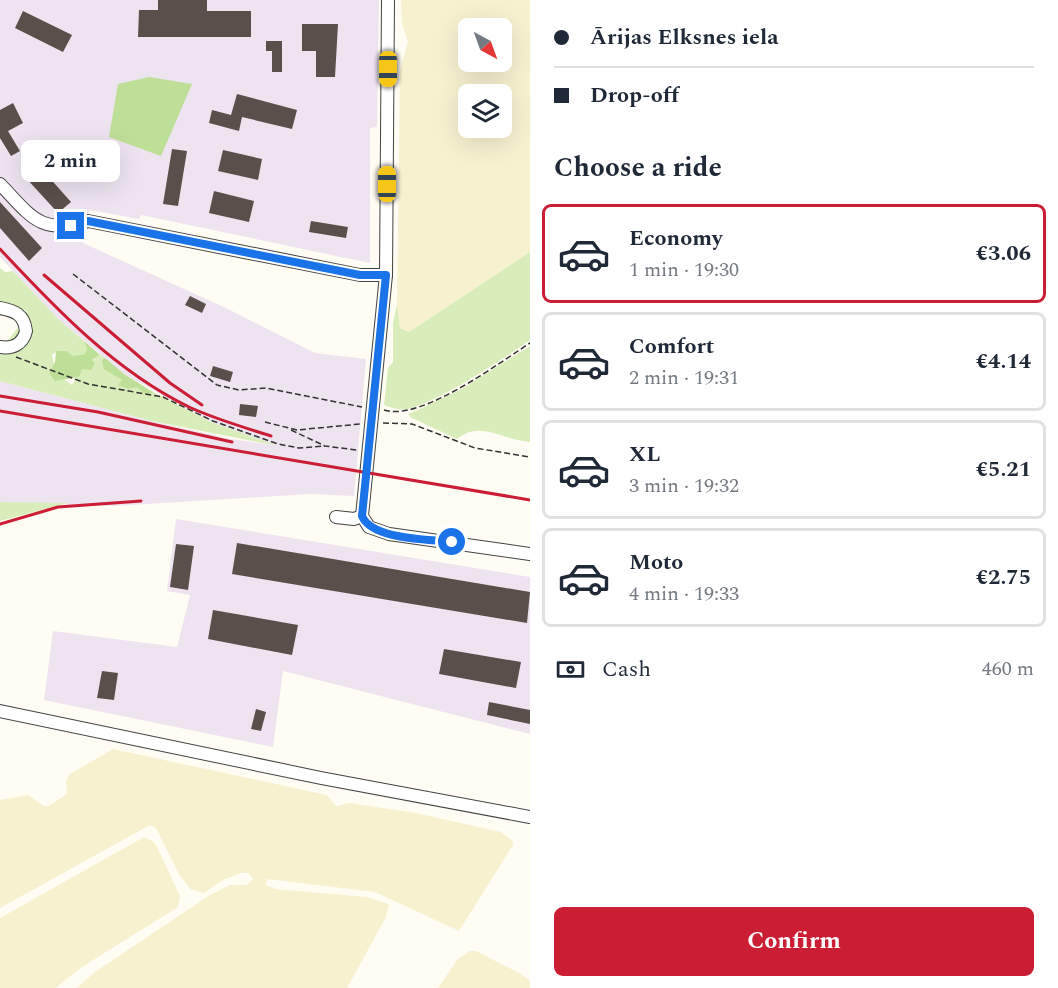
<!DOCTYPE html>
<meta charset="utf-8">
<style>
:root{--surface:#fff;--page:#f6f6f7;--text:#1f2937;--muted:#747a83;--line:#e0e1e3;--accent:#cb1d34}
body{margin:0;font-family:Spectral,serif;background:var(--page);color:var(--text);height:100vh;display:flex;flex-direction:column;font-size:22px;white-space:nowrap}
*{box-sizing:border-box;margin:0}
p{font-size:20px;color:var(--muted)}
.icon{flex:none;width:33px;height:33px;fill:none;stroke:currentColor;stroke-width:2;stroke-linecap:round;stroke-linejoin:round}
.map{position:relative;flex:1;overflow:hidden}
.details{display:flex;flex-direction:column;background:var(--surface);width:528px}
.details>*{flex:none}
.top-card{display:grid;align-content:center;height:132px;padding:0 24px;background:var(--surface)}
.needle{width:39px;rotate:139deg}
.controls{position:absolute;left:458px;top:18px;display:grid;gap:12px}
.controls a{display:grid;place-items:center;width:54px;height:54px;border-radius:9px;background:var(--surface);box-shadow:0 6px 24px #0002;font-size:30px}
.end{position:absolute;width:27px;height:27px;margin:-14px;border:8px solid #1a73e8;background:#fff;box-shadow:0 0 0 3px #fff}
.from{border-radius:50%}
.bubble{position:absolute;height:42px;border-radius:9px;background:var(--surface);box-shadow:0 6px 24px #0002;font-size:20px;font-weight:700;line-height:42px;text-align:center}
.car{position:absolute;width:18px;height:36px;margin:-18px -9px;border-radius:8px;box-shadow:0 0 4px 2px #0007;background:linear-gradient(#f5c518 24%,#345 0 40%,#f5c518 0 76%,#345 0 86%,#f5c518 0)}
.top-card b{display:flex;align-items:center;gap:21px;height:57px;font-size:22px}
.top-card b+b{border-top:2px solid var(--line)}
.top-card i{width:15px;height:15px;background:var(--text)}
ul{padding:0;list-style:none}
li{display:flex;align-items:center;gap:18px;height:99px;margin:0 12px 9px;padding:0 12px;border:3px solid var(--line);border-radius:9px}
li div{flex:1}
li b{display:block;font-size:22px}
li em{font-style:normal;font-weight:700}
li.on{border-color:var(--accent)}
li>.icon{width:54px;height:54px;stroke-width:1.5}
h2{padding:0 24px;font-size:27px;line-height:72px}
.pay{display:flex;align-items:center;gap:15px;height:66px;padding:0 24px;font-size:22px}
.pay p{margin-inline-start:auto}
.action{display:flex;gap:12px;margin-top:auto;padding:12px 24px}
.action a{flex:1;height:69px;border-radius:9px;background:var(--accent);color:#fff;font-size:24px;font-weight:700;line-height:69px;text-align:center}
main{display:flex;flex:1;min-height:0}
.map>svg:first-child{display:block}
.industrial{fill:#ede4ef}
.farmland{fill:#f8f1d0;fill-rule:evenodd}
.green{fill:#d8edb9}
.forest{fill:#bddf97}
.building{fill:#5a504b}
.lines{fill:none;stroke-linecap:round;stroke-linejoin:round}
.minor-casing{stroke:#434343;stroke-width:14}
.path{stroke:#323232;stroke-width:1.5;stroke-dasharray:6 3;stroke-linecap:butt}
.minor{stroke:#fff;stroke-width:12}
.rail{stroke:#cb1d34;stroke-width:3}
.route{stroke:#1a73e8;stroke-width:8}
</style>
<main>
<div class="map">
<svg width="530" height="988" viewBox="0 0 530 988">
<rect width="100%" height="100%" fill="#fffcf3"/>
<g class="industrial">
<path d="M0 0H379L377 127 370 128V263L141 215 139 219 89 210 88 228 83 243 228 309 315 353 366 359 354 496 310 494 114 506 0 502V381L152 421 231 439 274 445 211 422 124 374 58 319 0 257Z"/>
<path d="M176 519 530 577V734L283 671 273 747 44 700 53 631 177 647 190 595 167 591Z"/>
</g>
<g class="farmland">
<path d="M401 0H530V252L409 332 400 328 397 304 400 70 408 42 402 24ZM468 28H501V62H468ZM468 94H501V128H468Z"/>
<path d="M113 749 327 795 336 806 349 803 416 813 501 832 513 841V845L459 931 375 892 267 879 266 885 276 889 367 897 389 904 386 917 347 988H77L95 972 210 895 230 885H247L253 879 248 873H241L223 880 204 893 190 889 179 874 156 828 150 825 0 908V800L28 795 44 806H49L67 794 66 781 70 774Z"/>
<path d="M144 837 154 842 157 847 180 896 178 907 82 967 55 988H0V918Z"/>
<path d="M470 951H476L519 973 530 980V988H438L458 959Z"/>
</g>
<g class="green">
<path d="M530 252V340C503 359 437 403 407 409 399 410 391 408 384 405L388 368 393 362V323L397 304 400 328 409 332Z"/>
<path d="M0 268 5 272 13 271 58 319 84 341 87 349 85 354 73 356C66 352 59 348 52 355L54 365 50 370 72 385 82 369 100 355 105 358 102 360 107 369 122 380 119 385 129 389 137 386 147 394 153 392 211 422 278 446 152 421 0 381V350L28 315 25 310 0 304Z"/>
<path d="M530 346V442C504 441 481 419 457 439L410 417 409 414 460 390Z"/>
<path d="M0 502 68 503 0 521Z"/>
</g>
<g class="forest">
<path d="M149 77 192 84 161 156 109 137 118 84Z"/>
<path d="M84 341 100 355 92 360 95 363 91 370 82 369 79 377 55 381 49 373 55 362 56 351H66L73 356 85 354 87 349Z"/>
<path d="M105 358 124 374 153 392C147 398 141 390 137 387L129 389 118 385 122 380 104 369 102 360Z"/>
</g>
<g class="building">
<path d="M158 0H207V11H251V37H138L139 10H158Z"/>
<path d="M23 11 72 35 63 52 15 28Z"/>
<path d="M302 24H338L335 77H316V51H302Z"/>
<path d="M266 41H282V72H272V51H266Z"/>
<path d="M237 94 297 110 292 129 242 117 239 131 209 123 212 110 231 115Z"/>
<path d="M13 103 23 123 8 131 20 151 11 156 0 138V110Z"/>
<path d="M172 149 187 151 178 206 163 204Z"/>
<path d="M223 150 262 159 258 180 218 171Z"/>
<path d="M39 166 71 202 58 213 26 178Z"/>
<path d="M214 191 254 201 249 222 209 213Z"/>
<path d="M0 202 42 248 29 261 0 228Z"/>
<path d="M311 221 348 227 346 238 309 232Z"/>
<path d="M190 296 206 304 202 313 185 305Z"/>
<path d="M213 366 233 372 230 382 210 376Z"/>
<path d="M240 404 258 406 256 417 239 415Z"/>
<path d="M237 543 530 592 527 623 232 574Z"/>
<path d="M176 544 194 546 188 590 170 587Z"/>
<path d="M213 610 298 625 292 655 208 639Z"/>
<path d="M444 649 521 662 516 688 439 674Z"/>
<path d="M102 671 118 673 114 700 97 698Z"/>
<path d="M489 702 530 710V724L487 715Z"/>
<path d="M256 709 266 712 261 731 251 729Z"/>
</g>
<g class="lines">
<g class="minor-casing">
<g id="minor">
<path d="M388 0 386 275 362 516 369 527 389 534 530 554"/>
<path d="M0 184C30 215 40 236 88 221L360 275H386"/>
<path d="M0 308C15 311 24 314 26 331 23 344 13 349 0 347"/>
<path d="M336 517 354 519 362 516"/>
<path d="M0 711 321 778 530 817"/>
</g>
</g>
<g class="path">
<path d="M73 274 217 385 239 390 266 388 362 407"/>
<path d="M16 357 88 384 163 397 213 421 278 444 299 448 325 446"/>
<path d="M384 410C420 422 499 363 530 343"/>
<path d="M265 422 297 430 360 424"/>
<path d="M383 423 412 424 475 448 530 457"/>
<path d="M291 430 325 446 357 450"/>
</g>
<use href="#minor" class="minor"/>
<g class="rail">
<path d="M0 249C55 308 115 371 189 407 215 419 243 427 271 436"/>
<path d="M44 275 170 383 202 405"/>
<path d="M0 396 98 412 232 442"/>
<path d="M0 411 530 500"/>
<path d="M0 524 58 507 141 501"/>
</g>
</g>
<g class="lines">
<path class="route" d="M71 226 88 221 360 275H386L362 516C372 540 429 539 452 542"/>
</g>
</svg>
<div class="controls">
<a><svg class="needle" viewBox="-14 -14 28 28"><path d="M0-13l5 13h-10z" fill="#e53935"/><path d="M0 13l5-13h-10z" fill="#747a83"/></svg></a>
<a><svg class="icon" aria-label="layers" viewBox="0 0 24 24"><path d="M12 4l9 5-9 5-9-5zM3 14l9 5 9-5"/></svg></a>
</div>
<i class="end from" style="left:452px;top:542px"></i>
<i class="end" style="left:71px;top:226px"></i>
<div class="bubble" style="left:21px;top:140px;width:99px">2 min</div>
<i class="car" style="left:388px;top:69px;rotate:180deg"></i>
<i class="car" style="left:387px;top:184px;rotate:0deg"></i>
</div>
<section class="details">
<div class="top-card">
<b><i class="from"></i>Ārijas Elksnes iela</b>
<b><i></i>Drop-off</b>
</div>
<h2>Choose a ride</h2>
<ul>
<li class="on"><svg class="icon" aria-label="car" viewBox="0 0 24 24"><path d="M5 17H2v-5l4-1 3-4h7l3 4 3 1v5h-3M9 17h6M6 11h13"/><circle cx="7" cy="17" r="2"/><circle cx="17" cy="17" r="2"/></svg><div><b>Economy</b><p>1 min · 19:30</p></div><em>€3.06</em></li>
<li><svg class="icon" aria-label="car" viewBox="0 0 24 24"><path d="M5 17H2v-5l4-1 3-4h7l3 4 3 1v5h-3M9 17h6M6 11h13"/><circle cx="7" cy="17" r="2"/><circle cx="17" cy="17" r="2"/></svg><div><b>Comfort</b><p>2 min · 19:31</p></div><em>€4.14</em></li>
<li><svg class="icon" aria-label="car" viewBox="0 0 24 24"><path d="M5 17H2v-5l4-1 3-4h7l3 4 3 1v5h-3M9 17h6M6 11h13"/><circle cx="7" cy="17" r="2"/><circle cx="17" cy="17" r="2"/></svg><div><b>XL</b><p>3 min · 19:32</p></div><em>€5.21</em></li>
<li><svg class="icon" aria-label="car" viewBox="0 0 24 24"><path d="M5 17H2v-5l4-1 3-4h7l3 4 3 1v5h-3M9 17h6M6 11h13"/><circle cx="7" cy="17" r="2"/><circle cx="17" cy="17" r="2"/></svg><div><b>Moto</b><p>4 min · 19:33</p></div><em>€2.75</em></li>
</ul>
<div class="pay"><svg class="icon" aria-label="cash" viewBox="0 0 24 24"><path d="M3 7h18v10H3z"/><circle cx="12" cy="12" r="2"/></svg>Cash<p>460 m</p></div>
<div class="action"><a>Confirm</a></div>
</section>
</main>
